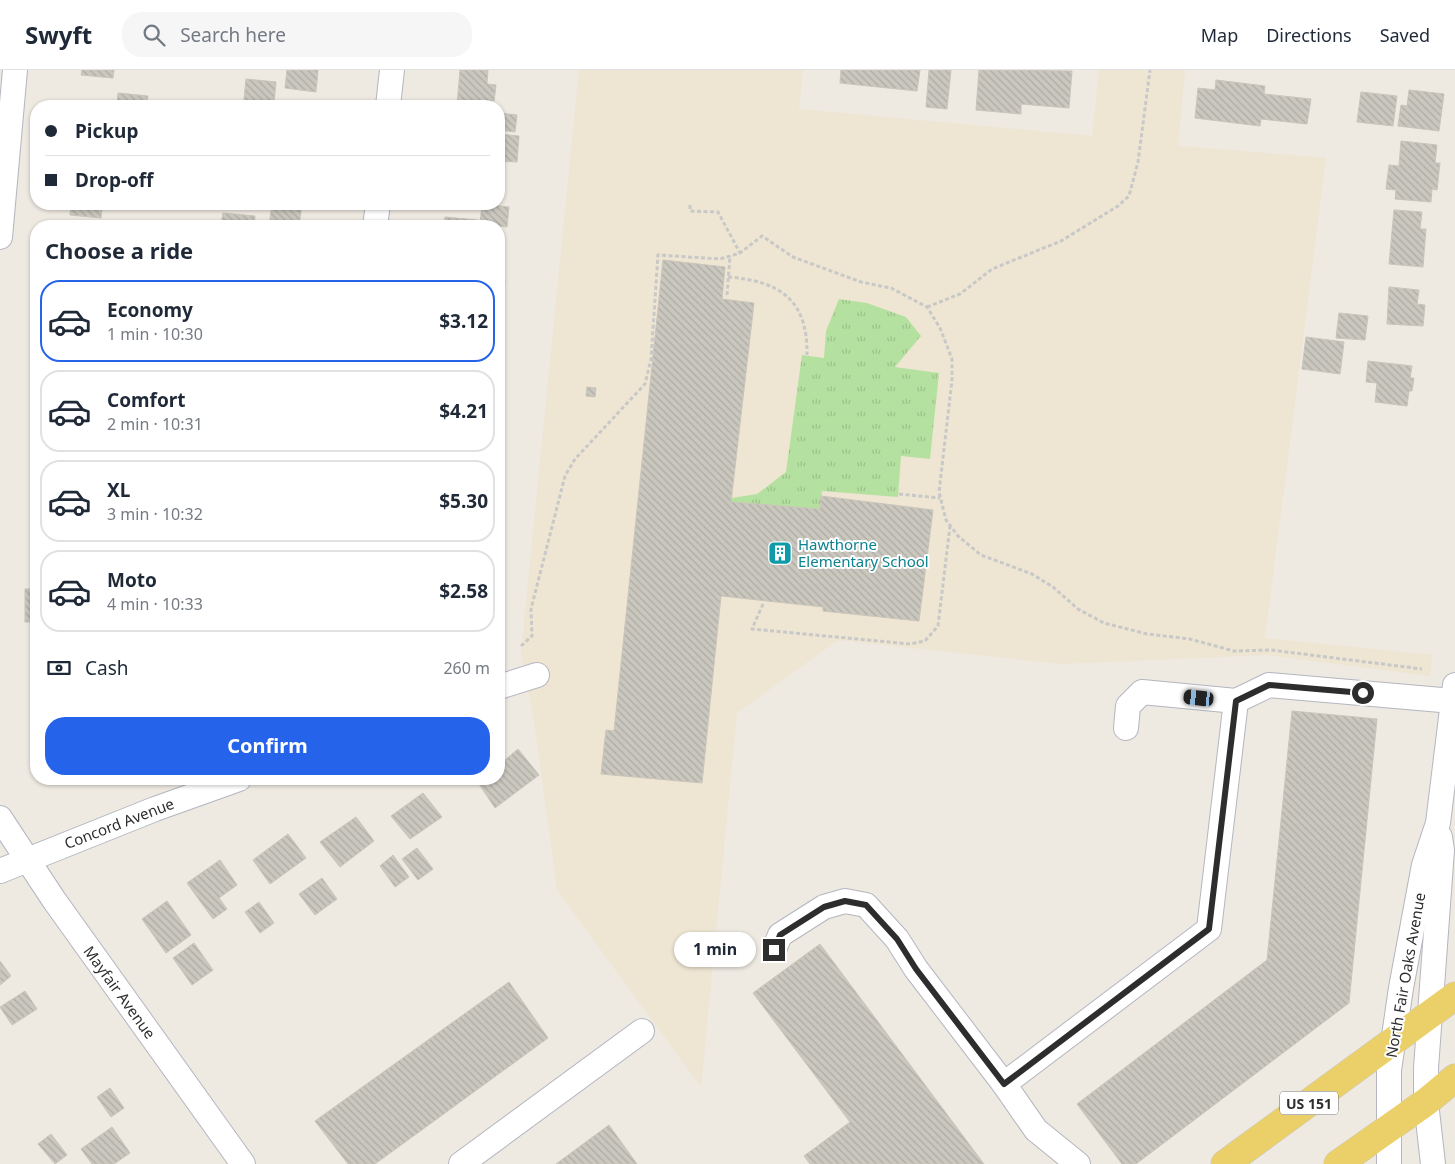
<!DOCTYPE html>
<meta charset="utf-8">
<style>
:root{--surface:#fff;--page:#f6f6f7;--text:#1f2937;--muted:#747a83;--line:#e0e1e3;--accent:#2563eb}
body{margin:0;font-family:"Noto Sans",sans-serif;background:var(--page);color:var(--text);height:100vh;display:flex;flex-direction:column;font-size:19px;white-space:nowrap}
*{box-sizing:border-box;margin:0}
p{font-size:16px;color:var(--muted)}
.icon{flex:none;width:28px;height:28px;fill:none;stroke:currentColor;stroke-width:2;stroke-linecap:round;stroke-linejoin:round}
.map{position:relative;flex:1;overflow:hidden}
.details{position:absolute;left:30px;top:150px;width:475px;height:565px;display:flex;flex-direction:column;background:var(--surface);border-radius:20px;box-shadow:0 1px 4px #0004}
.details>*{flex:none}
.banner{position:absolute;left:30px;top:30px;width:475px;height:110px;border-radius:20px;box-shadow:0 1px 4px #0004;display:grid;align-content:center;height:110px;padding:0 15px;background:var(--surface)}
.end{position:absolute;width:22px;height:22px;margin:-11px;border:6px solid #2d2d2d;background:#fff;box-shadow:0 0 0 2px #fff}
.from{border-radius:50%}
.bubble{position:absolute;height:35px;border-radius:18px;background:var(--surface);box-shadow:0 1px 4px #0004;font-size:16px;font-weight:700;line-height:35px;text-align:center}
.car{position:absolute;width:15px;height:30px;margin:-15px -8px;border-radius:6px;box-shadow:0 0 4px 1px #0007;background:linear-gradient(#222 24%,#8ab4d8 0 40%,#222 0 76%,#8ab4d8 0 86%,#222 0)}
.banner b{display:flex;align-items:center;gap:18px;height:48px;font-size:19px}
.banner b+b{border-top:1px solid var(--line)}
.banner i{width:12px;height:12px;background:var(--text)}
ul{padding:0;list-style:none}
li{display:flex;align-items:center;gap:15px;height:82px;margin:0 10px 8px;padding:0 5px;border:2px solid var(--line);border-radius:20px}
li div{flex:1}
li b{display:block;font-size:19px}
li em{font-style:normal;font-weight:700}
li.on{border-color:var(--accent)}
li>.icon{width:45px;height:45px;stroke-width:1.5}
h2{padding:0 15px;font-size:22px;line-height:60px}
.pay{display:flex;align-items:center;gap:12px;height:55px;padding:0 15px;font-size:19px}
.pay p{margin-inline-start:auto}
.button{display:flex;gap:10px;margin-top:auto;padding:10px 15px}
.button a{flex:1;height:58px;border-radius:20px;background:var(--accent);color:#fff;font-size:20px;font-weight:700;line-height:58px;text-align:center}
header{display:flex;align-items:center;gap:30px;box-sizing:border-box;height:70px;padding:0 25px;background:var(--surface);border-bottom:1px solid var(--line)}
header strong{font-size:24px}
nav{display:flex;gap:28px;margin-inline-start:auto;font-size:18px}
.search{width:350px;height:45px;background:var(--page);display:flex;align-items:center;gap:12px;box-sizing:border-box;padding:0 18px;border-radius:20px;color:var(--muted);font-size:19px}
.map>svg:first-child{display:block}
.education{fill:#eee6d2}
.park{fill:url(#park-tufts)}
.building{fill:url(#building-back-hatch);stroke:#cac5ba}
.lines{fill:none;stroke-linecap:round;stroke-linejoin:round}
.minor-casing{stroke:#b4b6c0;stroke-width:26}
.major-casing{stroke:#c8c8c8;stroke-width:29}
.path{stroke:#c8c8c8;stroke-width:3;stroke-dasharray:4 2.5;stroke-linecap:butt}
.minor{stroke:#fff;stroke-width:24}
.major{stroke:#ebd069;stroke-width:28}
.route{stroke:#2d2d2d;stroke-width:6}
.labels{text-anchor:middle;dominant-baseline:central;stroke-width:4;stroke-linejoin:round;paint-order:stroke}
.shield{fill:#fff;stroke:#6c6c6c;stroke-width:1}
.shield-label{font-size:14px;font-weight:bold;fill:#2d2d2d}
.culture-label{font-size:15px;fill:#0d838f;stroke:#fff;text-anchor:start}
.street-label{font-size:15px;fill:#2d2d2d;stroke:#fff}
</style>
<header>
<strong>Swyft</strong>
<div class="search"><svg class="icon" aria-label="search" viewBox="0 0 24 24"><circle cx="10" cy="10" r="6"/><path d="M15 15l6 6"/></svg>Search here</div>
<nav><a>Map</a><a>Directions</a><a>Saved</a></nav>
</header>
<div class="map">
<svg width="1455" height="1094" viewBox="0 0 1455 1094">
<defs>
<pattern id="park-tufts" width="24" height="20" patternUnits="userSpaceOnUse" patternTransform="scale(1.25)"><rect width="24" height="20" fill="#b5e1a0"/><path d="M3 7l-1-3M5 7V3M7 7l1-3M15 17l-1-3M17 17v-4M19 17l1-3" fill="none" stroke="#9cc18a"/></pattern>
<pattern id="building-back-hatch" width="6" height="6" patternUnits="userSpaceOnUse" patternTransform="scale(1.25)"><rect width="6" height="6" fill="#cac7bf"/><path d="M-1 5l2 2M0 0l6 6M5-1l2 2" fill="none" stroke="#aeaba4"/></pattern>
</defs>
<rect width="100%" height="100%" fill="#eee9e1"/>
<path class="education" d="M579 0H803L799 39 1092 66 1099 0H1185L1178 76 1326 88 1265 568 1432 585 1430 606 1266 585 1061 594 838 570 737 643 701 1017 557 820 534 650 521 584Z"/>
<path class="park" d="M839 229 867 233 906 247 921 266 895 297 939 303 930 389 901 386 898 427 822 421 820 439 731 432 732 428 757 424 786 402 802 285 824 288 826 261Z"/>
<g class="building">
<path d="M82 0H114L113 8 81 5Z"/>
<path d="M287 0H318L316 22 285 18Z"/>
<path d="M460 0H488L487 14 496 15 494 31H486L485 36 457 35Z"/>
<path d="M841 0H920L917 21 840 13Z"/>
<path d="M929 0H951L947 39 926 37Z"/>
<path d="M979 0 1072 1 1069 38 1021 34V44L976 40Z"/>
<path d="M246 9 276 12 274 33 244 30Z"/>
<path d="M1216 10 1265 16 1264 24 1311 29 1307 54 1261 49 1260 56 1195 48 1198 18 1215 20Z"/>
<path d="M1409 20 1444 24 1439 61 1398 56 1401 35 1407 36Z"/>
<path d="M1361 22 1397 26 1393 56 1357 52Z"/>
<path d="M118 23 148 26 146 36H117Z"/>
<path d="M80 33 111 35V36H80Z"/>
<path d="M499 43 517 45 515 62 499 60Z"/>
<path d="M499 64 519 66 517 92 499 91Z"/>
<path d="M1401 71 1437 75 1435 93H1440L1437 120 1432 119 1431 132 1395 129 1396 120 1386 119 1389 95 1399 96Z"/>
<path d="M71 134H102L101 148 70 145Z"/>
<path d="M272 134H302L299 156H269Z"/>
<path d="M482 134 509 137 507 157 480 154Z"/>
<path d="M1394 140 1422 142 1420 159H1426L1423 197 1389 194Z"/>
<path d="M223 143 255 146 254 156H221Z"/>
<path d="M445 147 477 150V156H444Z"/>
<path d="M663 190 725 197 722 229 754 233 731 432 820 439 821 426 933 440 919 551 823 541V537L721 526 702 713 601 704 606 660 614 661Z"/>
<path d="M499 210H505L503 228H499Z"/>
<path d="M1389 217 1419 220 1417 234 1425 235 1423 256 1387 254Z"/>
<path d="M1339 243 1368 246 1365 270 1336 268Z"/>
<path d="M1306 267 1344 272 1340 304 1302 299Z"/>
<path d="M499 281 504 282 502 301 499 300Z"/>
<path d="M1368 291 1412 296 1410 308H1414L1412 321H1409L1407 336 1375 332 1377 313 1366 312Z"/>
<path d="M587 317 596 318 595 327 586 326Z"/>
<path d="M36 446V480H33Z"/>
<rect x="25" y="519" width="11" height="33"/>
<path d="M1292 641 1377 649 1349 933 1136 1094H1122L1077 1034 1267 890Z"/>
<path d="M518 679 539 705 495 738 477 711 480 709H499V695Z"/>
<path d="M423 723 442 747 410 769 391 746Z"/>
<path d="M356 747 374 771 340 797 320 772Z"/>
<path d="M288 764 306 788 270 814 253 790Z"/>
<path d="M417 778 433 799 418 810 402 789Z"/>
<path d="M393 785 409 807 395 817 380 796Z"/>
<path d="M220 790 237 815 219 828 227 839 213 849 187 813Z"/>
<path d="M322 808 337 829 315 845 299 824Z"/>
<path d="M167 831 191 865 166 883 142 849Z"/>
<path d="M259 832 274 853 260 863 245 842Z"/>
<path d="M194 873 213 900 192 915 173 888Z"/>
<path d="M820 874 984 1094H810L804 1086 850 1052 753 923Z"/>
<path d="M0 891 11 906 0 915Z"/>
<path d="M509 912 548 968 375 1094H348L315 1051Z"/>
<path d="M25 921 37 939 12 955 0 937Z"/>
<path d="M110 1018 124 1038 111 1047 97 1027Z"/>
<path d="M609 1055 637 1094H556Z"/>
<path d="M112 1057 130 1083 114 1094H92L81 1079Z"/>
<path d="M51 1064 67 1085 55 1094 38 1074Z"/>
</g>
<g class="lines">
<g class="minor-casing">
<g id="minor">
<path d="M388 36 392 0"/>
<path d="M375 156 378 134"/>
<path d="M0 167 15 0"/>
<path d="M499 617 537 605"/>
<path d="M1126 658 1128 636 1142 622 1236 631"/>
<path d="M0 748 54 830 243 1094"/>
<path d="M0 801 155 739 239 709"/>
<path d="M774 880 780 865 824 837 845 831 866 835 897 869 916 899 1004 1014"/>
<path d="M461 1094 642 961"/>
<path d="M1078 1094 1036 1060 1004 1014 1209 859 1236 631 1269 615 1453 631"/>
<path d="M1389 1094V1000L1401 918 1424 795 1438 753 1455 615"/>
<path d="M1433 1094 1426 1032V998L1442 780 1440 767"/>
</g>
</g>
<g class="major-casing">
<g id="major">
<path d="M1225 1094 1455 926"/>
<path d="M1338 1094 1426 1032 1455 1008"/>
</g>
</g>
<g class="path">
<path d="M690 135V141L718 142 740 183"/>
<path d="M728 207C780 211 808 230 807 285"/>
<path d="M727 225 730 186"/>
<path d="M927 237 960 224 992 199 1061 171 1118 136 1129 126 1138 92 1150 0"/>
<path d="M899 424 940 428"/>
<path d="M763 534 752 559 910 574 925 571 938 556 950 456"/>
<path d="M521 576 532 566 531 539 565 406 575 389 645 314 651 289 658 185 720 189 740 183 762 166 793 187 861 212 891 218 927 237 940 258 952 289V310L939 422 946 450 958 466 981 485 1032 504 1053 517 1078 539 1104 553 1147 564 1190 569 1234 581 1271 580 1422 599"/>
</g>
<use href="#minor" class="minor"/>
<use href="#major" class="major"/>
</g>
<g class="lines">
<path class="route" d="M774 880 780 865 824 837 845 831 866 835 897 869 916 899 1004 1014 1209 859 1236 631 1269 615 1363 623"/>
</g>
<defs>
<g id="building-square" transform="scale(1.25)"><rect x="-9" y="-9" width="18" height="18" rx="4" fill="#0f9aa8" stroke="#fff"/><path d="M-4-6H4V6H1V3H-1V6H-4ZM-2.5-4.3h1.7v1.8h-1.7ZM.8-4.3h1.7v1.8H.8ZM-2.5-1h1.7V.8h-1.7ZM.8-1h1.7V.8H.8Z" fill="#fff"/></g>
</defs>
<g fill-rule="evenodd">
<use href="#building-square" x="780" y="483"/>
</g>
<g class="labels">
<rect class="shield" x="1280" y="1021.5" width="58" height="23" rx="4"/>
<g class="shield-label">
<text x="1309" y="1033">US 151</text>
</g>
<g class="culture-label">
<text x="798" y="474">Hawthorne<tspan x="798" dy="17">Elementary School</tspan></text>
</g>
<g class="street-label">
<text transform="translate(119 753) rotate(-21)">Concord Avenue</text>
<text transform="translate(1405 905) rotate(-80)">North Fair Oaks Avenue</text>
<text transform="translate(120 922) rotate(54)">Mayfair Avenue</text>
</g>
</g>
</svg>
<i class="end from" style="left:1363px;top:623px"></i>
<i class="end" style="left:774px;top:880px"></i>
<div class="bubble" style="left:674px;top:862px;width:82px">1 min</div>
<i class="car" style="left:1199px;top:628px;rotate:276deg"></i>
<div class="banner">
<b><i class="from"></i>Pickup</b>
<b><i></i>Drop-off</b>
</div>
<section class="details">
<h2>Choose a ride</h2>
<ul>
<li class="on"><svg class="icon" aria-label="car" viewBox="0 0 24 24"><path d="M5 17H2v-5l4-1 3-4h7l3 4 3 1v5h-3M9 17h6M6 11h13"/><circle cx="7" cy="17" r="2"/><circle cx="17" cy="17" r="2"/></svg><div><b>Economy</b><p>1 min · 10:30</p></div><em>$3.12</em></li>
<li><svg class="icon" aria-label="car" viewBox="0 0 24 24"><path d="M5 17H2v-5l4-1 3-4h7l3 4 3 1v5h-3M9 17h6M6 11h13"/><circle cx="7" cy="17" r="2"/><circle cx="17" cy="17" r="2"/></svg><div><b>Comfort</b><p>2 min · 10:31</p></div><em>$4.21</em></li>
<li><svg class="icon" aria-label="car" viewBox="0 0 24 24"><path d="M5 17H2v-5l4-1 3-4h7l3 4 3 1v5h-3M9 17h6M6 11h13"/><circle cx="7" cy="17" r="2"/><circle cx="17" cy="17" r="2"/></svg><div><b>XL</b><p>3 min · 10:32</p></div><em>$5.30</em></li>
<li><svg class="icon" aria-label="car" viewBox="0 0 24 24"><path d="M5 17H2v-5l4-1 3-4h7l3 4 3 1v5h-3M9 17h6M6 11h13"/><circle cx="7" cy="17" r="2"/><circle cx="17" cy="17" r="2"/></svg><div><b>Moto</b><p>4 min · 10:33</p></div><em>$2.58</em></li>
</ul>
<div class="pay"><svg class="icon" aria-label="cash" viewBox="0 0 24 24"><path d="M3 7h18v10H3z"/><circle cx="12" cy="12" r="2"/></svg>Cash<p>260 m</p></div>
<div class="button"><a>Confirm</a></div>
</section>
</div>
